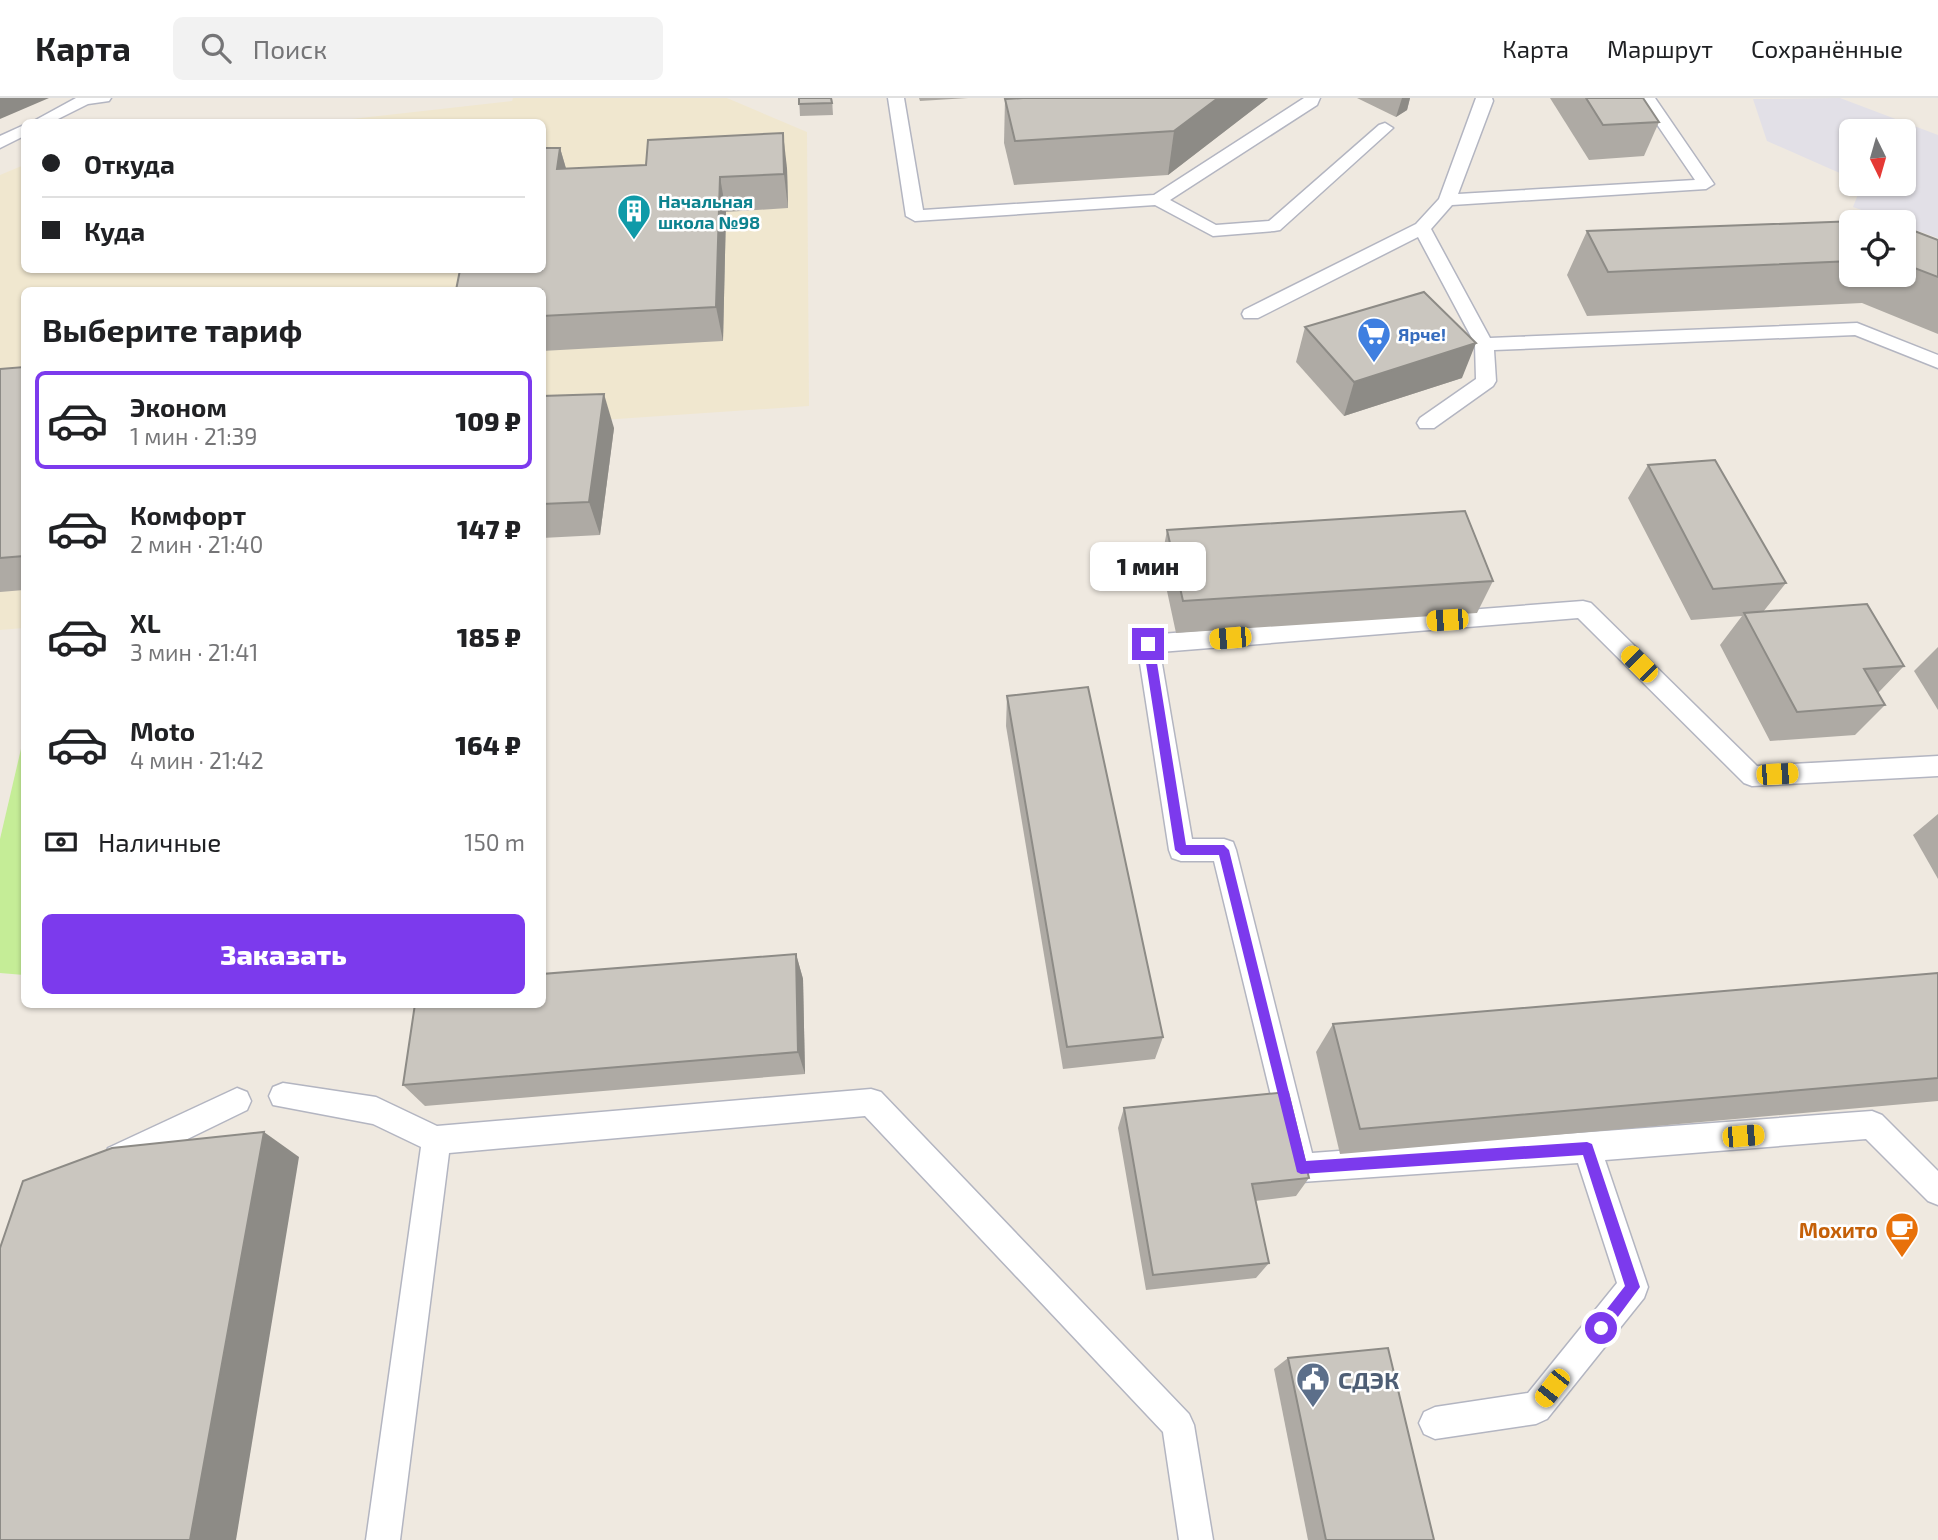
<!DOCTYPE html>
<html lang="ru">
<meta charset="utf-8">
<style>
:root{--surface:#fff;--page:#f2f2f2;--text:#202124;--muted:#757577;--line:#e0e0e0;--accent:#7c3aed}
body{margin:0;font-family:"Exo 2",sans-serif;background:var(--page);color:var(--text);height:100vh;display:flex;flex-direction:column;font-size:26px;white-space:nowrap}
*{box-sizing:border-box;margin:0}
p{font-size:23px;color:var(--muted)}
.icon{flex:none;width:38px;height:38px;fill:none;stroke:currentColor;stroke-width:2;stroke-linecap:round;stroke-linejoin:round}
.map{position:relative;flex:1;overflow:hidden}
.panel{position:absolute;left:21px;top:189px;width:525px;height:721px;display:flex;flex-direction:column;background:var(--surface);border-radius:10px;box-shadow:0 2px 5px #0004}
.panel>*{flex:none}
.guide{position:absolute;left:21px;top:21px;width:525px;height:154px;border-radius:10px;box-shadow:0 2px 5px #0004;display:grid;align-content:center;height:154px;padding:0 21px;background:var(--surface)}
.needle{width:46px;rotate:175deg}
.fabs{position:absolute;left:1839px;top:21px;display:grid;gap:14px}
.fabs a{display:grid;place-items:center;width:77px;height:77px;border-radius:10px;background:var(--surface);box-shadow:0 2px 5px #0004;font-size:35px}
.end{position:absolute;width:32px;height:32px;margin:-16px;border:9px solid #7c3aed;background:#fff;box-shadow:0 0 0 4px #fff}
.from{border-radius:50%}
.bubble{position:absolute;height:49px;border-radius:10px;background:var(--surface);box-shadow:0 2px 5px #0004;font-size:23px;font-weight:800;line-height:49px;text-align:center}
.car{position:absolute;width:21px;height:42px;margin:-21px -10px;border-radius:9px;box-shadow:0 0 5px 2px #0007;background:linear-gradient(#f5c518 24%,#345 0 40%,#f5c518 0 76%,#345 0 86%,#f5c518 0)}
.guide b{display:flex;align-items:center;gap:24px;height:66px;font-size:26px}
.guide b+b{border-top:2px solid var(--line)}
.guide i{width:18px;height:18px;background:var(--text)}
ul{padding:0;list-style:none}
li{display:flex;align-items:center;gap:21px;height:98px;margin:0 14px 10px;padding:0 7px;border:4px solid transparent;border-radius:10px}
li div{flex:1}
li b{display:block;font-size:26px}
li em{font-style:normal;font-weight:800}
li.on{border-color:var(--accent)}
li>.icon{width:63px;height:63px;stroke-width:1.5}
h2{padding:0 21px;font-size:32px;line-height:84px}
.pay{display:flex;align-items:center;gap:18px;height:77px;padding:0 21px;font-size:26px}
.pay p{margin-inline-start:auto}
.primary-button{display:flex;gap:14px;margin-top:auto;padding:14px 21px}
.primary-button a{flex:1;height:80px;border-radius:10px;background:var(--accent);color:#fff;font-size:28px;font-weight:800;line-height:80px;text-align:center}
header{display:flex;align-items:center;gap:42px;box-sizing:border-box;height:98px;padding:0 35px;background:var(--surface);border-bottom:2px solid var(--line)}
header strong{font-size:33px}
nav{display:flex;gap:38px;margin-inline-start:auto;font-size:24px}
.search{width:490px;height:63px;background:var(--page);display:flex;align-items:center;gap:18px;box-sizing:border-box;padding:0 24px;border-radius:10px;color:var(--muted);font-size:26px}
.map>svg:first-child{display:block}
.industrial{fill:#e2e0e7}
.education{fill:#f0e7cf}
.pitch{fill:#c5ed97}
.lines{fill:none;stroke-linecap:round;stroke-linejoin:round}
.lane-casing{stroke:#b3b5c1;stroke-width:3}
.lane{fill:#fff;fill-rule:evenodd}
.wall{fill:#aeaaa4}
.shaded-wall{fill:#8d8b86}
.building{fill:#cac6bf;stroke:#8d8b86;stroke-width:2}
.route{fill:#7c3aed}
.labels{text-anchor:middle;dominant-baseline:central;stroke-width:5;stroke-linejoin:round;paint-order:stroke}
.far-culture-label{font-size:18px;font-weight:bold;fill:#0d838f;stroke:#fff;text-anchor:start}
.far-shop-label{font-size:18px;font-weight:bold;fill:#366cbe;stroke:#fff;text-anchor:start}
.food-label{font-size:21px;font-weight:bold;fill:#c56008;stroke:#fff;text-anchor:end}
.near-service-label{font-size:24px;font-weight:bold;fill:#4e5e75;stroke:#fff;text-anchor:start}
</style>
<header>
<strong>Карта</strong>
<div class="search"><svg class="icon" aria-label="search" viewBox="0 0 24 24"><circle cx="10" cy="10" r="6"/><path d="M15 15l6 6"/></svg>Поиск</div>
<nav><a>Карта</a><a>Маршрут</a><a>Сохранённые</a></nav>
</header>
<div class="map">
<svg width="1938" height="1442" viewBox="0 0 1938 1442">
<rect width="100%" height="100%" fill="#efe9e0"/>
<path class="industrial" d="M1840 0 1938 37V140L1904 128V124H1895L1853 109 1862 86H1904V33H1852L1851 80 1767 43 1753 1Z"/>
<path class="education" d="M513 0H727L807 34 809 308 543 326 542 192H24V530L0 532V77L24 67V172H542V24H325L512 3Z"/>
<path class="pitch" d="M24 638V877L0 875V741Z"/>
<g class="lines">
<g class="lane-casing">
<g id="lane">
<path d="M76 0H111L109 3 88 6 52 24H32Z"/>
<path d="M888 0H904L923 112 1154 97 1304 0H1320L1317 7 1170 102 1216 127 1269 123 1379 27 1385 25 1393 30 1280 132 1274 133 1213 138 1155 107 915 123 906 118Z"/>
<path d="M1476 0H1492L1493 3 1458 96 1695 82 1639 0H1655L1714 86 1706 91 1452 107 1431 131 1490 240 1857 225 1938 257V270L1855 237 1494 252 1496 283 1493 288 1434 330H1420L1417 325 1420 320 1476 281 1475 246 1418 139 1258 220H1244L1242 216 1244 212 1416 126 1439 101Z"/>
<path d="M24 27V38L0 50V38Z"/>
<path d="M1583 503 1591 505 1757 668 1938 658V678L1752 688 1744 685 1578 520 1160 554 1192 741H1224L1233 744 1236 752 1312 1055 1872 1013 1882 1017 1938 1073V1107L1928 1103 1866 1041 1605 1062 1648 1189 1644 1200 1547 1321 1536 1326 1435 1341 1424 1336 1419 1325 1424 1314 1435 1309 1528 1295 1617 1185 1578 1065 1301 1084 1291 1080 1214 763H1181L1172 760 1169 752 1137 546 1140 540 1148 537Z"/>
<path d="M283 985 376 999 437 1028 871 991 881 994 1189 1316 1194 1327 1213 1442H1179L1163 1334 865 1018 449 1055 400 1442H366L421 1049 373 1026 273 1007 269 998 273 989Z"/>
<path d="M237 990 247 994 251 1003 247 1012 128 1070 118 1074 108 1070 104 1060 108 1050Z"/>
</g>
</g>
<use href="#lane" class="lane"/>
</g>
<g class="wall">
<path d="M799 0H832L833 17 800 18Z"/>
<path d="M919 0H968L920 3Z"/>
<path d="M1268 0 1168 77 1014 87 1004 45 1005 1Z"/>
<path d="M1357 0H1410L1407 12 1396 19Z"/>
<path d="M1550 0H1643L1659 24 1644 58 1589 62Z"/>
<path d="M560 50 566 71 787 70 788 110 726 114 723 243 542 253V192Z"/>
<path d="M1852 124V177H1904V129L1938 142V236L1862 205 1587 218 1567 177 1587 133Z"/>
<path d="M1305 229 1462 280 1344 318 1296 264Z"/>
<path d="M24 269V492L0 494V271Z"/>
<path d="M542 298 614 330 600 437 542 440Z"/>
<path d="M1648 367 1786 485 1763 514 1904 568 1878 595 1885 607 1855 637 1770 643 1720 547 1742 518 1691 522 1628 400Z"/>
<path d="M1167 432 1493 483 1477 515 1176 535 1161 465Z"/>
<path d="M1938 549V612L1914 573Z"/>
<path d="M1007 598 1163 939 1155 961 1063 971 1006 628Z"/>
<path d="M1938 716V781L1913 737Z"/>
<path d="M796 856 803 881 805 976 425 1008 403 987Z"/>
<path d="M1938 875V1003L1340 1056 1316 954 1333 926Z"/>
<path d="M1124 1010 1309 1080 1296 1098 1255 1103 1269 1165 1256 1180 1146 1192 1118 1030Z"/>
<path d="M1288 1260 1434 1442H1308L1274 1271Z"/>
</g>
<g class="shaded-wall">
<path d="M0 0H49L0 21Z"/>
<path d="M1218 0H1268L1168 77 1174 33Z"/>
<path d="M1402 0H1410L1407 12 1396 19Z"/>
<path d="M783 35 787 70 788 110 784 76Z"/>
<path d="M560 50 570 84 557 71Z"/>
<path d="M720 79 726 114 723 243 716 209Z"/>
<path d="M1476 245 1462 280 1344 318 1354 284Z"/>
<path d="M604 296 614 330 600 437 589 404Z"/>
<path d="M796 856 803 881 805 976 798 954Z"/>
<path d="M264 1034 299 1059 236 1442H190Z"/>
</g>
<g class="building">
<path d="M799 0H831L832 5 799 6Z"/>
<path d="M1023 0H1218L1174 33 1015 43 1005 1Z"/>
<path d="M1586 0H1643L1659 24 1603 27Z"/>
<path d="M783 35 784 76 720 79 716 209 542 218V192H456L460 172H542V50H560L557 71 646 67 648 42Z"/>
<path d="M1883 122 1891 124H1852V163L1608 174 1587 133Z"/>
<path d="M1904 129 1938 142V179L1904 166Z"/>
<path d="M1424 194 1476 245 1354 284 1305 229Z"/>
<path d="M24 269V458L0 460V271Z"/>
<path d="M604 296 589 404 542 406V298Z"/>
<path d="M1715 362 1786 485 1713 491 1648 367Z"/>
<path d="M1465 413 1493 483 1183 503 1167 432Z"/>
<path d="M1867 506 1904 568 1864 571 1885 607 1797 614 1744 515Z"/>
<path d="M1088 589 1163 939 1067 949 1007 598Z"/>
<path d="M796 856 798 954 403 987 415 906H542V876Z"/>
<path d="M1938 875V980L1360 1031 1333 926Z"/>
<path d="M1288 994 1309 1080 1252 1086 1269 1165 1153 1177 1124 1010Z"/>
<path d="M264 1034 190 1442H0V1150L23 1083 112 1050Z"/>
<path d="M1388 1250 1434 1442H1326L1288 1260Z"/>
</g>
<path class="route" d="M1148 542 1154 546 1186 747H1224L1229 752 1306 1063 1587 1044 1592 1046 1640 1189 1606 1235H1596V1225L1625 1188 1583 1057 1301 1076 1297 1074 1219 757H1181L1175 752 1143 546Z"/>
<defs>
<g id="building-pin" transform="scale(1.75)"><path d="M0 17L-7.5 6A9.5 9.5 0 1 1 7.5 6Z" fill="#0f9aa8" stroke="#fff"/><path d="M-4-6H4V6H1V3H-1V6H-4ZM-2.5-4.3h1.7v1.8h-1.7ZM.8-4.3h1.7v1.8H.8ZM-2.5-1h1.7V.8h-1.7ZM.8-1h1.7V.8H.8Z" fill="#fff"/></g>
<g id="supermarket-pin" transform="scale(1.75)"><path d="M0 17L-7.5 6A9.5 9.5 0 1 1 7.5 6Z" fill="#3f7fe0" stroke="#fff"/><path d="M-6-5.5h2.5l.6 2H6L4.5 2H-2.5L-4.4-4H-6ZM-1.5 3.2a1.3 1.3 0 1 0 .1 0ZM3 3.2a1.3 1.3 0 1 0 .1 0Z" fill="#fff"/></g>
<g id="cafe-pin" transform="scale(1.75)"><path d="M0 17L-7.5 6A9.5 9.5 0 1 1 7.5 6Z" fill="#e8710a" stroke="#fff"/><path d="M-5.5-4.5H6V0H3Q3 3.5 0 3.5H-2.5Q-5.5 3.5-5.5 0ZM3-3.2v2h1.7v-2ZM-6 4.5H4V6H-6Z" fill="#fff"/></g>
<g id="civic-pin" transform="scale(1.75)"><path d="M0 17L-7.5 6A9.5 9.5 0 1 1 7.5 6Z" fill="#5c6f8a" stroke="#fff"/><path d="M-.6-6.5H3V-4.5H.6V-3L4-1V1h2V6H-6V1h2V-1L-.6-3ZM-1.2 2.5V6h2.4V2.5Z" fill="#fff"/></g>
</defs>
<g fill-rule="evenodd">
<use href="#building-pin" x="634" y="113"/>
<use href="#supermarket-pin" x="1374" y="236"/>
<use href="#cafe-pin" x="1902" y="1131"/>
<use href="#civic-pin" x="1313" y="1281"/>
</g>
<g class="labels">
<g class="far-culture-label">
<text x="658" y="103">Начальная<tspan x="658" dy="21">школа №98</tspan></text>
</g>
<g class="far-shop-label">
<text x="1398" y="236">Ярче!</text>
</g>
<g class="food-label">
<text x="1878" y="1131">Мохито</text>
</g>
<g class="near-service-label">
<text x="1338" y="1281">СДЭК</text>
</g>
</g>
</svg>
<div class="fabs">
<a><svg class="needle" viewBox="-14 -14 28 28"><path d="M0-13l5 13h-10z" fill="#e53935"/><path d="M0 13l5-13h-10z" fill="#757577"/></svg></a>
<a><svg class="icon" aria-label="locate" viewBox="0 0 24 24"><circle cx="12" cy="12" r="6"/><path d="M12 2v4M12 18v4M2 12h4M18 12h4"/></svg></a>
</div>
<i class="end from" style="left:1601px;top:1230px"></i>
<i class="end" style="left:1148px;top:546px"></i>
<div class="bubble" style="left:1090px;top:444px;width:116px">1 мин</div>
<i class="car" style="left:1447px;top:522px;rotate:266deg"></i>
<i class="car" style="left:1230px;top:540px;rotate:265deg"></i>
<i class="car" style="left:1639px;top:566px;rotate:315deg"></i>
<i class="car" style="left:1777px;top:676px;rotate:87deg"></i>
<i class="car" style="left:1743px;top:1038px;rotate:85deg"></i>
<i class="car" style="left:1552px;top:1290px;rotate:218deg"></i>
<div class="guide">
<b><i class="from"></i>Откуда</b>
<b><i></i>Куда</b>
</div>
<section class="panel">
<h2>Выберите тариф</h2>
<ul>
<li class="on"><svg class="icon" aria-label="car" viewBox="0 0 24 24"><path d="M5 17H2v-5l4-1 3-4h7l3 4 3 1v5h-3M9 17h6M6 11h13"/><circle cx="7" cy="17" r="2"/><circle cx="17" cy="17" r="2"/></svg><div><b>Эконом</b><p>1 мин · 21:39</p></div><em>109 ₽</em></li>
<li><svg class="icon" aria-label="car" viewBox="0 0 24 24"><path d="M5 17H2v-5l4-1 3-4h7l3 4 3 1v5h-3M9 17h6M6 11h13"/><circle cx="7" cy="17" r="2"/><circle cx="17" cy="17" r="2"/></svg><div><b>Комфорт</b><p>2 мин · 21:40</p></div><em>147 ₽</em></li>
<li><svg class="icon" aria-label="car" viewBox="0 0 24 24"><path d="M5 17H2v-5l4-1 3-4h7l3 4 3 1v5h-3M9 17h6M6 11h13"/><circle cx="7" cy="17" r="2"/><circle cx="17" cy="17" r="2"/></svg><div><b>XL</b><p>3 мин · 21:41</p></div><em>185 ₽</em></li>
<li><svg class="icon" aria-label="car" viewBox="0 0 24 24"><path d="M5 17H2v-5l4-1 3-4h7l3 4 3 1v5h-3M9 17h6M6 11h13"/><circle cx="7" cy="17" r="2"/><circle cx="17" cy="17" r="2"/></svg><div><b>Moto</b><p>4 мин · 21:42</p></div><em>164 ₽</em></li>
</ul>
<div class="pay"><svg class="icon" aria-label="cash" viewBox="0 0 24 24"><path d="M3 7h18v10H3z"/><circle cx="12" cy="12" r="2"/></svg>Наличные<p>150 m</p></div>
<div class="primary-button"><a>Заказать</a></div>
</section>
</div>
